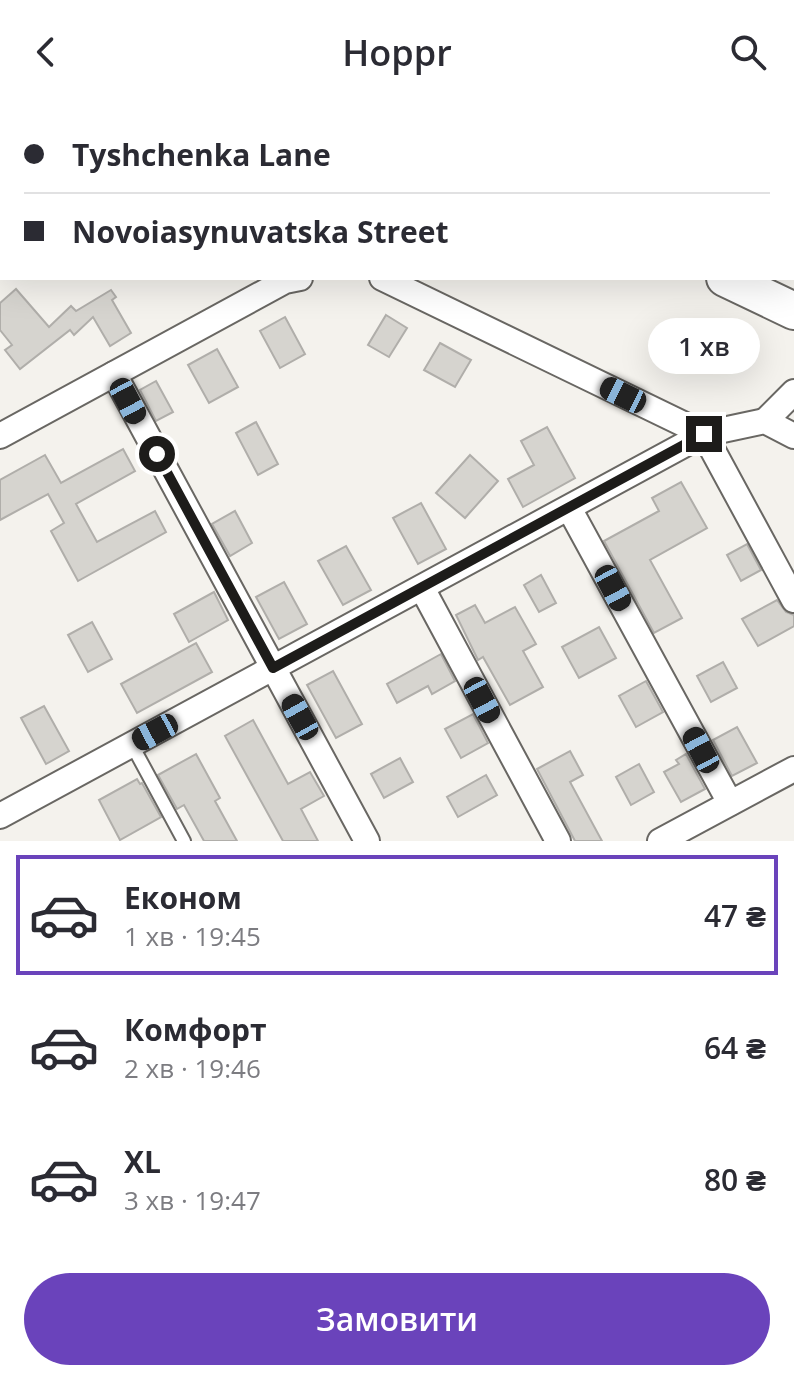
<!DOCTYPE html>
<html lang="uk">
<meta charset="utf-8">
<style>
:root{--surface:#fff;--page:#f7f7f7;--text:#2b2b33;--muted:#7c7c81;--line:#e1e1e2;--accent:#6a43bb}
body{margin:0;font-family:"Open Sans",sans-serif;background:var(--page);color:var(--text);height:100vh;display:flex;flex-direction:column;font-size:30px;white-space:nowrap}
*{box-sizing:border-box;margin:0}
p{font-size:26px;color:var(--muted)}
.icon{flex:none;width:44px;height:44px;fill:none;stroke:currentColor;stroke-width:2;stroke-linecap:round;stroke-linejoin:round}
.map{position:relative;height:737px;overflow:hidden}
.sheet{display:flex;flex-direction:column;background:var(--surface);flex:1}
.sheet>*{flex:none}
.banner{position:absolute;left:0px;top:0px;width:794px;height:176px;box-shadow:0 8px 32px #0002;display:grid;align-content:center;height:176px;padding:0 24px;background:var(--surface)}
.end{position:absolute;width:36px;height:36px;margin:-18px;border:10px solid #1d1c1a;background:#fff;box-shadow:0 0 0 4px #fff}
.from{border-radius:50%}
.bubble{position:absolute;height:56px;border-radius:28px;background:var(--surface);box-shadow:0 8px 32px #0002;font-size:26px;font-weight:600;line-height:56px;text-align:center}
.car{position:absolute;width:24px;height:48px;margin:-24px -12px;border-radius:10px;box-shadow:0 0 6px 2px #0007;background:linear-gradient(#222 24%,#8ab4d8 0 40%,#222 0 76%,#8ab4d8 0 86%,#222 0)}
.banner b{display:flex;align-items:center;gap:28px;height:76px;font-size:30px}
.banner b+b{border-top:2px solid var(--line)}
.banner i{width:20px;height:20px;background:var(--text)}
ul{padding:14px 0 0;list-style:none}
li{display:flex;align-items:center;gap:24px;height:120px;margin:0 16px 12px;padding:0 8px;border:4px solid transparent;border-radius:0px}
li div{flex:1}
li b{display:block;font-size:30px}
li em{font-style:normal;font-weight:600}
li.active{border-color:var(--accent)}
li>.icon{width:72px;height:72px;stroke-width:1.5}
.button{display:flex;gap:16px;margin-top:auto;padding:16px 24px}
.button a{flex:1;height:92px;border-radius:48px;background:var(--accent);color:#fff;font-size:32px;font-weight:600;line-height:92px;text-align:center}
header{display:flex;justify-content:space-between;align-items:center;height:104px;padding:0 24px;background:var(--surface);font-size:36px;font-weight:600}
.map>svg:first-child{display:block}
.building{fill:#d6d4cf;stroke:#b0aeaa;stroke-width:2}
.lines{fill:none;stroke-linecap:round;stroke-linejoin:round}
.lane-casing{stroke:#696763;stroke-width:16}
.street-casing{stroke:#696763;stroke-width:28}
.secondary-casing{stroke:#696763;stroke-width:40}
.lane{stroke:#fff;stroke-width:12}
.street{stroke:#fff;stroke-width:24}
.secondary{stroke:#fff;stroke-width:36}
.rail{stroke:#61605d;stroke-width:6;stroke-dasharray:12 6;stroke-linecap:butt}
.route{stroke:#1d1c1a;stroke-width:10}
</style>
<header><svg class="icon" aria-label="back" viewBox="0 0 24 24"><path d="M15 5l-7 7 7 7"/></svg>Hoppr<svg class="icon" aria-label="search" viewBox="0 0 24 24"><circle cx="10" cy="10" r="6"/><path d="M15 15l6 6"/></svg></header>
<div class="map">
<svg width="794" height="737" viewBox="0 0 794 737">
<rect width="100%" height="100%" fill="#f4f2ed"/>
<g class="building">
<path d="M16 185 49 223 71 202 76 207 111 186 116 193 112 196 131 229 110 242 93 213 74 231 70 226 20 265 5 246 12 241 0 226V199Z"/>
<path d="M386 211 407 224 389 253 368 241Z"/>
<path d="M285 213 305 250 280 264 260 227Z"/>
<path d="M440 239 471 256 455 283 424 266Z"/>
<path d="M217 245 238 283 209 299 188 261Z"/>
<path d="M156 277 173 308 156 317 140 286Z"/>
<path d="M256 318 278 360 258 371 236 329Z"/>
<path d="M547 323 575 374 523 403 508 375 534 361 521 337Z"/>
<path d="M123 345 135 367 76 400 97 438 155 407 166 428 78 477 51 427 64 419 48 390 0 416V376L45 351 61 379Z"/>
<path d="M470 351 498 377 465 414 436 389Z"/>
<path d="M681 378 707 424 650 456 682 514 654 529 604 437 659 407 652 394Z"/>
<path d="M421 399 446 445 418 460 393 414Z"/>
<path d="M235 407 252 439 230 452 212 420Z"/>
<path d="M747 440 761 466 741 477 727 451Z"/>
<path d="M346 442 371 486 343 501 318 457Z"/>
<path d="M541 471 556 499 539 508 524 481Z"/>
<path d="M284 478 307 520 279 535 256 493Z"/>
<path d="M214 488 228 516 189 538 174 510Z"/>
<path d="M777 496 786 508 794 511V522L758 542 742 515Z"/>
<path d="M475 501 485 519 515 503 536 540 523 547 543 583 510 601 483 553 478 556 456 511Z"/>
<path d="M92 518 112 555 88 568 68 531Z"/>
<path d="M599 523 616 554 579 574 562 543Z"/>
<path d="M196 539 212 568 137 609 121 580Z"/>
<path d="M441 550 455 577 432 590 428 582 397 599 387 580Z"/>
<path d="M723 558 737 584 711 598 697 572Z"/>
<path d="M333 567 362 620 336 634 307 581Z"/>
<path d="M646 577 663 608 636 623 619 592Z"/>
<path d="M44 602 69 647 46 660 21 614Z"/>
<path d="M473 610 488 639 461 654 445 625Z"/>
<path d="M253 616 288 680 310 668 324 692 301 705 318 737H283L225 632Z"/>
<path d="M737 623 757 659 732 672 713 636Z"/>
<path d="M570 647 583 671 570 678 602 737H575L537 665Z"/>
<path d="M196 650 220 694 215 697 237 737H204L184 701 177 705 158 671Z"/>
<path d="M686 650 705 685 681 698 664 668 679 660 676 656Z"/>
<path d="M400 654 413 678 384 694 371 670Z"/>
<path d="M639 660 654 688 631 701 616 673Z"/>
<path d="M486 671 497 691 458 713 447 693Z"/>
<path d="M137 675 140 680 142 679 161 713 120 736 99 696Z"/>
</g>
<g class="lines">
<g class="lane-casing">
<path id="lane" d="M132 641 184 737"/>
</g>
<g class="street-casing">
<g id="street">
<path d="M0 2 2 3"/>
<path d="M314 2V0"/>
<path d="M382 174 704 330"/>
<path d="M114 270 367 737"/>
<path d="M765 317 794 288"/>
<path d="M704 330 794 496"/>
<path d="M0 332 285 177 300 174"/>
<path d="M569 404 730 699"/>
<path d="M422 484 558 737"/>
<path d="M0 712 704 330 765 317 794 332"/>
<path d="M660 737 794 665"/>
</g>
</g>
<g class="secondary-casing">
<g id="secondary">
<path d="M359 0 363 2"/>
<path d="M725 174 794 207"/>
</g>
</g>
<use href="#lane" class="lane"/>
<use href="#street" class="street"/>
<use href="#secondary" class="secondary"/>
<g class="rail">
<path d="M751 0 755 2"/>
<path d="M792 20H794"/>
</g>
</g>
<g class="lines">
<path class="route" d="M157 350 273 564 704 330"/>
</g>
</svg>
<i class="end from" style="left:157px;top:350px"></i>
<i class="end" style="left:704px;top:330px"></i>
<div class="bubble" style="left:648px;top:214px;width:112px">1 хв</div>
<i class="car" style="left:623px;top:291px;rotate:296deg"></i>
<i class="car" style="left:128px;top:297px;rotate:152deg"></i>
<i class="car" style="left:613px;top:484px;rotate:152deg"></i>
<i class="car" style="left:482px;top:596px;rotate:152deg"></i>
<i class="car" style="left:300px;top:613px;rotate:331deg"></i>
<i class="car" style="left:155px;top:628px;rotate:242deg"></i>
<i class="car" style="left:701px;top:646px;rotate:332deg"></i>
<div class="banner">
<b><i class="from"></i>Tyshchenka Lane</b>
<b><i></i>Novoiasynuvatska Street</b>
</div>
</div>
<section class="sheet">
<ul>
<li class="active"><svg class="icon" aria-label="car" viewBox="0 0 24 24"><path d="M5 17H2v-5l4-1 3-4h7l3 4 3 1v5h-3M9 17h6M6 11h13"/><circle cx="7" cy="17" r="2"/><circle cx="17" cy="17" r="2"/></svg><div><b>Економ</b><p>1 хв · 19:45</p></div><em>47 ₴</em></li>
<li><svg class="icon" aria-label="car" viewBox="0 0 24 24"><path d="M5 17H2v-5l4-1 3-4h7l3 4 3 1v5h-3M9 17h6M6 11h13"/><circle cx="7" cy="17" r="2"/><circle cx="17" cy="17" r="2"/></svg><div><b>Комфорт</b><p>2 хв · 19:46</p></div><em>64 ₴</em></li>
<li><svg class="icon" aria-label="car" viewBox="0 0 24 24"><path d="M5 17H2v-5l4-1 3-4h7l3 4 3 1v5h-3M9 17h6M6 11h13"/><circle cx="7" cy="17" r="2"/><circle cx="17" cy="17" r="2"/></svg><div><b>XL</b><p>3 хв · 19:47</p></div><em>80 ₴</em></li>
</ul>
<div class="button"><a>Замовити</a></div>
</section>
